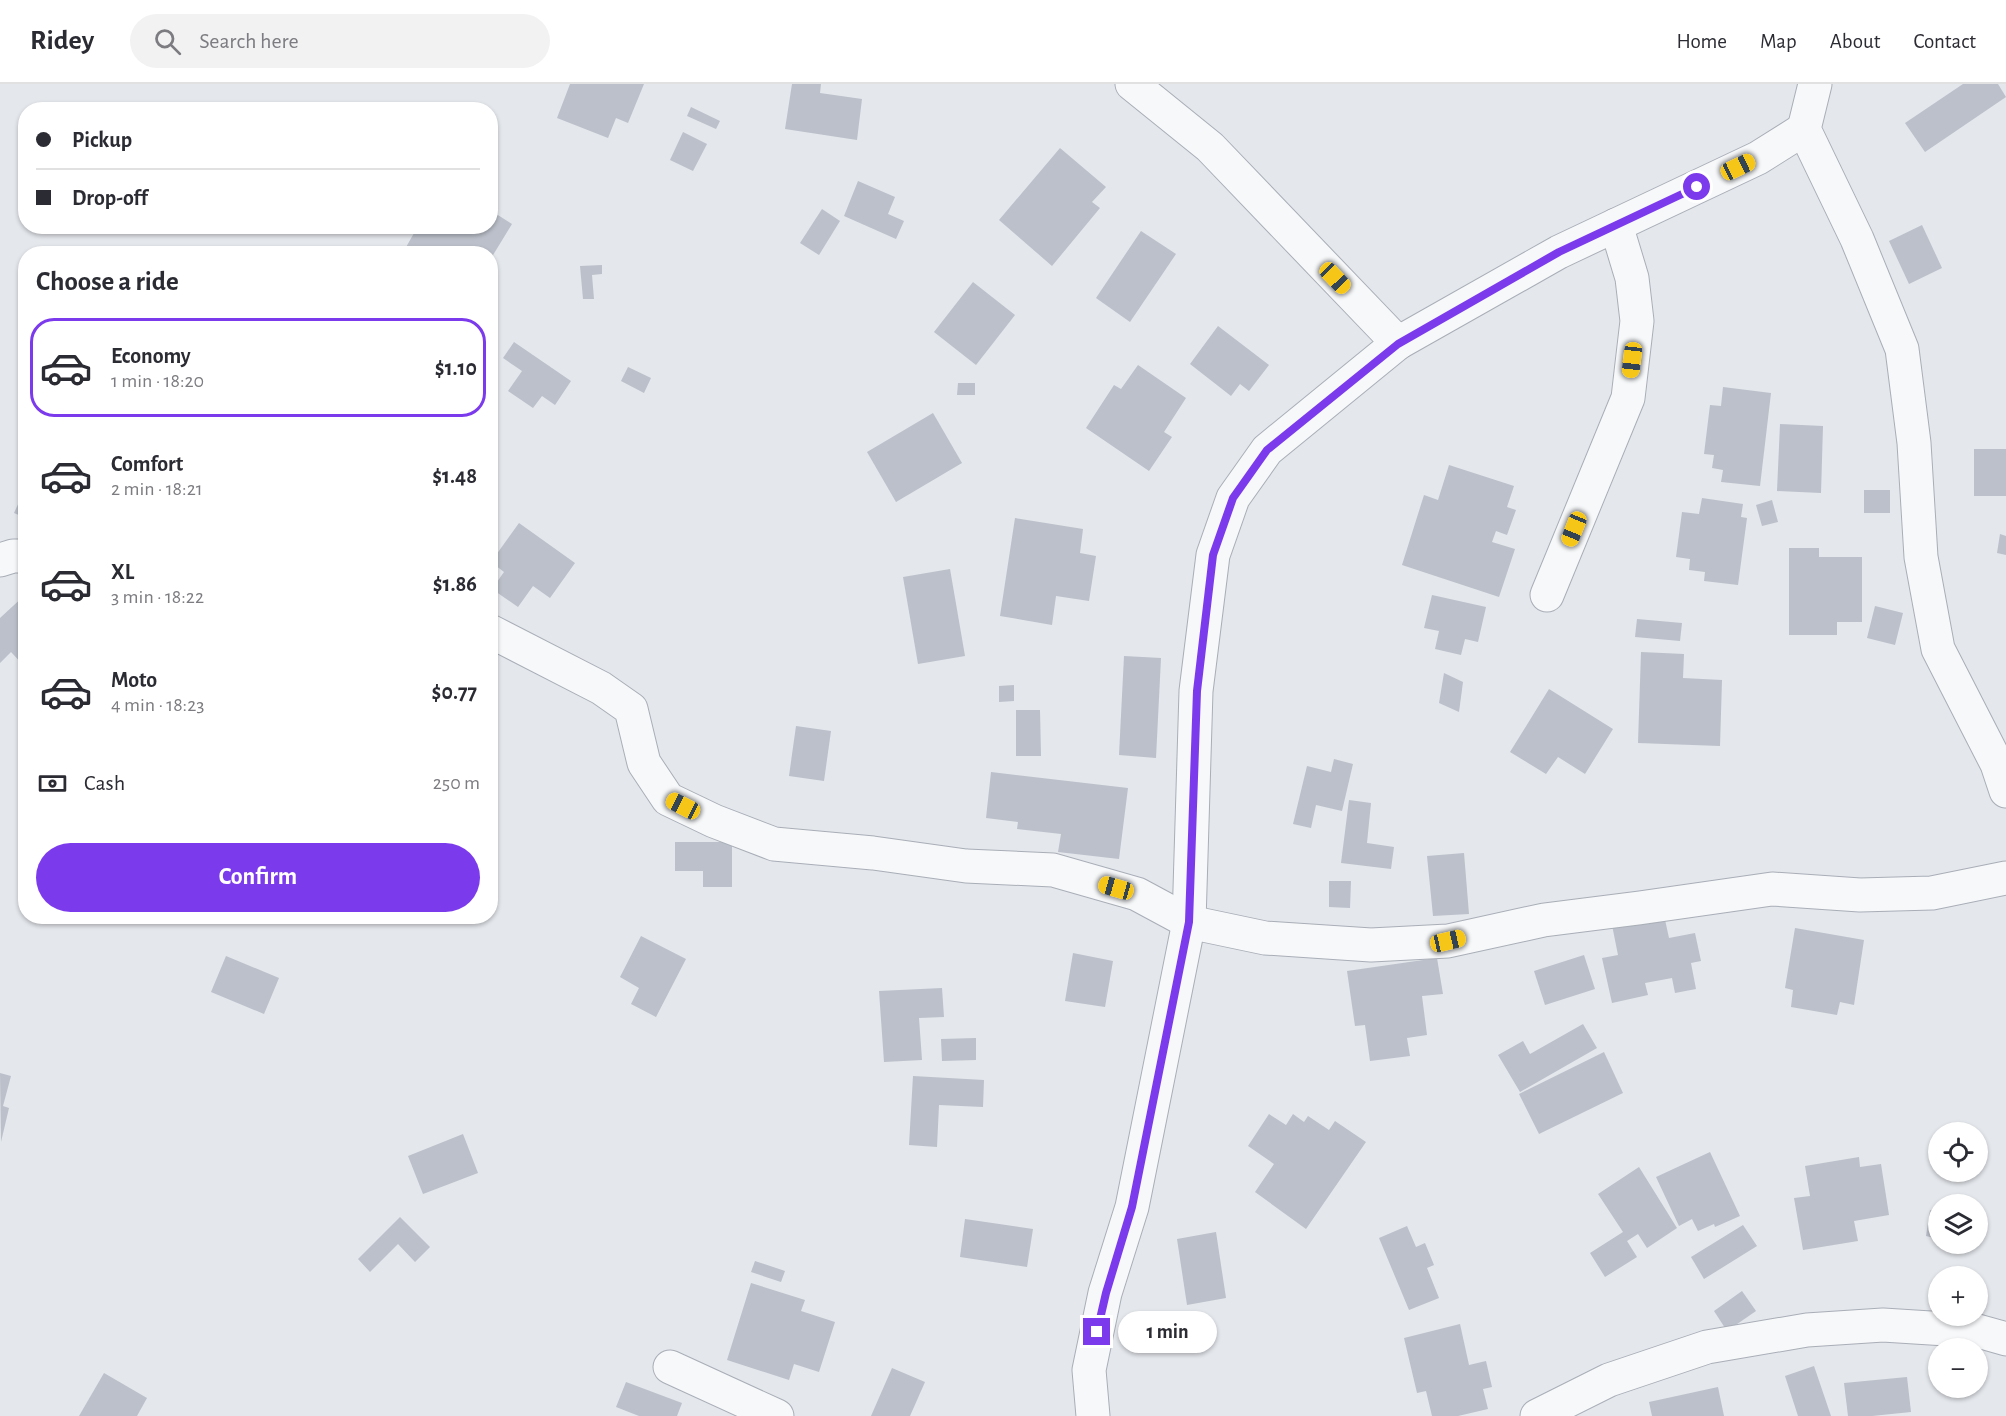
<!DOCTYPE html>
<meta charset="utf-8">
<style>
:root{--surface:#fff;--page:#f2f2f3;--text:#2b2b33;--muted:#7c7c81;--line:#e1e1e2;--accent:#7c3aed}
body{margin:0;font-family:"Alegreya Sans",sans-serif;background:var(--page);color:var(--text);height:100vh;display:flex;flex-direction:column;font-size:22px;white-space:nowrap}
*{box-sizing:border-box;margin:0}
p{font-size:20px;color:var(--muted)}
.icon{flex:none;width:33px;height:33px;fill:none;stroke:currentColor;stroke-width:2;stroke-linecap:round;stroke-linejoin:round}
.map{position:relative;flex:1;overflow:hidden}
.panel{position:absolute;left:18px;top:162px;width:480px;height:678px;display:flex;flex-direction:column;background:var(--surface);border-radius:24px;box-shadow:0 2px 4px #0004}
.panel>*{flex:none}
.guide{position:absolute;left:18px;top:18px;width:480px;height:132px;border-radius:24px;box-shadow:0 2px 4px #0004;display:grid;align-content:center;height:132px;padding:0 18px;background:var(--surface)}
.controls{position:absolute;left:1928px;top:1038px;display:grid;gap:12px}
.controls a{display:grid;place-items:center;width:60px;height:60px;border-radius:50%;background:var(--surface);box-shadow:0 2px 4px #0004;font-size:30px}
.end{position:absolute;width:27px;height:27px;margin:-14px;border:8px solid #7c3aed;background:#fff;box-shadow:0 0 0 3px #fff}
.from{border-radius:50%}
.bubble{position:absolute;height:42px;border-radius:21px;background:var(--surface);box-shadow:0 2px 4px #0004;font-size:20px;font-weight:700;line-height:42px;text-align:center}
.car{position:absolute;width:18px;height:36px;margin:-18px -9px;border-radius:8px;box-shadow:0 0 4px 2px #0007;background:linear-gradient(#f5c518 24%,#345 0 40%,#f5c518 0 76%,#345 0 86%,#f5c518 0)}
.guide b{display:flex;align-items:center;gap:21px;height:57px;font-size:22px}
.guide b+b{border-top:2px solid var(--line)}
.guide i{width:15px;height:15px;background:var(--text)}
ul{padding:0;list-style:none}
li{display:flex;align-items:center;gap:18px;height:99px;margin:0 12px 9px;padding:0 6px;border:3px solid transparent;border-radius:24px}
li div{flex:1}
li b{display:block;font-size:22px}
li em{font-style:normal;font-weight:700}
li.active{border-color:var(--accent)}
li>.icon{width:54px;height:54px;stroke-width:1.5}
h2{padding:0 18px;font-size:27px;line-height:72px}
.pay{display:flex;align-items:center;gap:15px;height:66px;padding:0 18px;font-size:22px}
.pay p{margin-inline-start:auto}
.button{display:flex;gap:12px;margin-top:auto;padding:12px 18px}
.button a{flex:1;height:69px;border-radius:36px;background:var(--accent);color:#fff;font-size:24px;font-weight:700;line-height:69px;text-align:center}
header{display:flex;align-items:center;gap:36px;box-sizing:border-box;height:84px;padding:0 30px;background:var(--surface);border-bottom:2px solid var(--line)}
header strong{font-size:28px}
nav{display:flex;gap:33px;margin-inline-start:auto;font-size:21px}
.search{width:420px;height:54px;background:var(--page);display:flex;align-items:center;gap:15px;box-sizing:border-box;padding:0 21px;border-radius:33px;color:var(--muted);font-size:22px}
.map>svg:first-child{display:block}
.building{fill:#bbc0ca}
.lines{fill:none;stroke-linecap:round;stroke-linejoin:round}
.street-casing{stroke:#a9aeb7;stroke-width:35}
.street{stroke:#f7f8fa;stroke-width:33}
.route{stroke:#7c3aed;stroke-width:8}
</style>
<header>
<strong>Ridey</strong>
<div class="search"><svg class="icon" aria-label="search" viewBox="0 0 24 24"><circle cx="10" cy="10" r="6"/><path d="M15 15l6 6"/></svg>Search here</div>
<nav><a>Home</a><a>Map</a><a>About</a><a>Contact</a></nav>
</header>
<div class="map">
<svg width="2006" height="1332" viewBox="0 0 2006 1332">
<rect width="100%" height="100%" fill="#e4e7ec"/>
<g class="building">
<path d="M570 0H644L628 39 616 34 608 54 557 34Z"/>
<path d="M792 0H821L820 9 862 15 857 56 785 45Z"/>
<path d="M1963 0H1998L2006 13 1925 68 1905 39Z"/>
<path d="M691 23 720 37 716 45 687 32Z"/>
<path d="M683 48 707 60 693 87 670 76Z"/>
<path d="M1060 64 1106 103 1092 118 1100 124 1052 182 999 136Z"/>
<path d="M858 97 895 113 888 130 904 137 896 155 844 132Z"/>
<path d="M822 125 840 137 819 171 800 159Z"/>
<path d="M490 126 512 140 490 176V170H413L405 165 418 142H490Z"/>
<path d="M1922 141 1942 184 1909 200 1889 157Z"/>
<path d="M1141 147 1176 170 1130 238 1096 214Z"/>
<path d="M602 181V190L592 191 594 215H583L580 182Z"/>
<path d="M973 198 1015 231 976 281 934 248Z"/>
<path d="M1218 242 1269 281 1249 307 1240 300 1231 312 1190 280Z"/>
<path d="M514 258 571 297 555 321 542 312 533 324 508 307 522 287 503 274Z"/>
<path d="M1138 281 1186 314 1164 348 1172 353 1149 387 1086 344 1114 301 1121 305Z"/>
<path d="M628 283 651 294 644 309 621 297Z"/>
<path d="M958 299H975V311H957Z"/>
<path d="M1723 303 1771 309 1760 402 1721 398 1723 386 1712 384 1714 371 1704 370 1710 321 1721 322Z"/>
<path d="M933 329 962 379 896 418 867 368Z"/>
<path d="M1780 340 1823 342 1821 409 1777 407Z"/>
<rect x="1974" y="365" width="32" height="47"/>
<path d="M1449 381 1514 402 1507 423 1516 426 1507 451 1496 447 1492 458 1515 465 1499 513 1402 481 1424 411 1438 416Z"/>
<path d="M26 403V434L14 429Z"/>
<rect x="1864" y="406" width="26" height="23"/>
<path d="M1702 414 1743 420 1741 433 1747 434 1738 501 1704 497 1705 488 1689 486 1690 475 1676 473 1682 428 1699 430Z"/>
<path d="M1772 416 1778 438 1762 442 1756 421Z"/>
<path d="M1015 434 1083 445 1080 469 1096 472 1089 517 1056 512 1052 541 1000 532Z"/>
<path d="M519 439 575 479 550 514 533 502 518 523 492 505 504 488 491 478Z"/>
<path d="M2000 450 2006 452V471L1997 469Z"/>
<path d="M1789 464H1819V473H1862V538H1837V551H1789Z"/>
<path d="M950 485 965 572 918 580 903 493Z"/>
<path d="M26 510V584L11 568 0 579V534Z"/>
<path d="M1432 511 1486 523 1478 558 1465 555 1461 571 1435 565 1439 547 1424 544Z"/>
<path d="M1875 522 1903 529 1895 561 1867 554Z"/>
<path d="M1637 535 1682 539 1680 557 1635 553Z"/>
<path d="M1641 568 1684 570 1683 594 1722 596 1720 662 1638 659Z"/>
<path d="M1124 572 1161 574 1156 674 1119 671Z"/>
<path d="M1444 589 1463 598 1459 628 1439 619Z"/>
<path d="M1014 601V617L999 618V602Z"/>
<path d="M1549 605 1613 645 1585 690 1558 673 1546 690 1510 668Z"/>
<path d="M1016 626H1040L1041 672H1016Z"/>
<path d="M796 642 831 647 824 697 789 692Z"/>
<path d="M1334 675 1353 680 1342 727 1316 721 1311 744 1293 740 1307 682 1331 688Z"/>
<path d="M991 688 1128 704 1119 775 1058 768 1061 750 1017 745 1018 738 986 734Z"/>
<path d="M1349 716 1371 719 1367 759 1394 763 1391 785 1341 779Z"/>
<path d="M675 758H732V803H703V787H675Z"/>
<path d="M1464 769 1469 830 1433 832 1427 772Z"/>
<path d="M1329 797H1351L1350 824 1329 823Z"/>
<path d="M1664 831 1669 854 1695 849 1701 877 1691 879 1696 905 1675 909 1672 894 1645 899 1648 911 1612 919 1602 874 1618 871 1612 841Z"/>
<path d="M1795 844 1864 856 1854 921 1840 918 1837 931 1791 923 1793 906 1785 904Z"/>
<path d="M641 852 686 875 656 933 631 920 639 904 620 893Z"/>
<path d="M1073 869 1113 877 1105 923 1065 917Z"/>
<path d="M1584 871 1595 905 1545 921 1534 887Z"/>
<path d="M226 872 279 894 264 930 211 908Z"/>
<path d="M1437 874 1443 910 1422 912 1427 951 1407 954 1410 972 1370 977 1365 941 1355 942 1347 887Z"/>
<path d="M942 904 944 933 919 934 922 976 884 978 879 907Z"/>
<path d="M1583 940 1597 964 1520 1008 1498 971 1523 957 1530 970Z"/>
<path d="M976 954V976L942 977 941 955Z"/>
<path d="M1604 968 1623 1009 1539 1050 1519 1010Z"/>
<path d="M0 989 11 992 3 1022 9 1024 1 1058Z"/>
<path d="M913 992 984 996 983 1023 939 1021 937 1063 909 1061Z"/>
<path d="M1269 1030 1286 1041 1293 1030 1304 1038 1308 1032 1329 1046 1335 1037 1366 1058 1306 1145 1255 1108 1274 1080 1248 1062Z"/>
<path d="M463 1050 478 1089 423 1110 408 1072Z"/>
<path d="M1710 1068 1740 1132 1715 1143 1714 1140 1698 1147 1692 1135 1679 1142 1656 1093Z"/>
<path d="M1859 1073 1860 1083 1881 1080 1889 1131 1854 1137 1858 1157 1803 1166 1794 1114 1810 1112 1805 1082Z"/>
<path d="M1639 1083 1677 1144 1647 1164 1638 1150 1627 1157 1637 1173 1605 1193 1590 1169 1623 1148 1598 1110Z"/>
<path d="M1930 1126 1938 1128V1155L1926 1152Z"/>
<path d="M400 1133 430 1163 415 1178 398 1160 370 1188 358 1175Z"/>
<path d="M965 1135 1033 1145 1027 1183 960 1173Z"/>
<path d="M1743 1141 1757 1162 1704 1195 1691 1173Z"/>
<path d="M1407 1142 1416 1163 1425 1159 1434 1181 1427 1184 1439 1214 1409 1226 1379 1154Z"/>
<path d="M1216 1148 1226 1214 1187 1221 1177 1155Z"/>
<path d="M755 1177 785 1187 781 1198 751 1188Z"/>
<path d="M751 1199 805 1216 801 1227 835 1238 819 1288 794 1280 789 1296 727 1276Z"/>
<path d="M1742 1207 1756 1227 1727 1247 1714 1227Z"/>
<path d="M1460 1240 1469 1281 1486 1277 1492 1303 1483 1305 1488 1325 1458 1332H1432L1426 1307 1417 1309 1404 1254Z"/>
<path d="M1814 1282 1831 1332H1798L1785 1292Z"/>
<path d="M892 1284 925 1298 910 1332H871Z"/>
<path d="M104 1289 147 1314 137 1332H79Z"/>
<path d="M1907 1293 1911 1328 1872 1332H1848L1844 1299Z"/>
<path d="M626 1298 682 1319 677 1332H639L616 1323Z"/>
<path d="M1718 1303 1724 1332H1652L1649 1318Z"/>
</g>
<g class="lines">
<g class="street-casing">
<g id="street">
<path d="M1132 0 1210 63 1398 259"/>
<path d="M1815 0 1804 45 1857 155 1902 265 1914 359 1921 473 1938 565 1997 680 2006 707"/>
<path d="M0 476 13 472H26"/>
<path d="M1547 511 1628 314 1637 237 1632 194 1616 141"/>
<path d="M490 547 601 604 631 625 644 679 668 715 714 737 774 760 873 769 966 782 1053 786 1137 810 1189 838 1265 854 1371 861 1448 857 1544 836 1639 824 1772 805 1860 811 1932 809 2006 794"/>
<path d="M670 1283 777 1332"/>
<path d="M1093 1332 1089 1286 1105 1209 1132 1123 1189 838 1196 607 1213 471 1233 414 1267 366 1398 259 1559 168 1758 74 1804 45"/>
<path d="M1537 1332 1609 1296 1707 1263 1807 1246 1883 1241 1978 1247 2006 1255"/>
</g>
</g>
<use href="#street" class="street"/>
</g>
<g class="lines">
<path class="route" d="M1097 1248 1106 1209 1132 1123 1189 838 1197 607 1213 471 1233 414 1267 366 1398 260 1559 168 1697 103"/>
</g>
</svg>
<div class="controls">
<a><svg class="icon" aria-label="locate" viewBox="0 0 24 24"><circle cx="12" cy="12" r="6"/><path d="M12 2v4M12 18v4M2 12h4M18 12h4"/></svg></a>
<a><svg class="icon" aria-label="layers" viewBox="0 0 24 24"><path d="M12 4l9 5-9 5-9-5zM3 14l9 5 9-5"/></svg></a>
<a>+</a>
<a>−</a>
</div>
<i class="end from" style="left:1697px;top:103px"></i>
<i class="end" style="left:1097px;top:1248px"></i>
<div class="bubble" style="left:1118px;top:1227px;width:99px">1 min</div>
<i class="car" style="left:1738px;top:83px;rotate:65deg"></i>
<i class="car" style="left:1335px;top:194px;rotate:136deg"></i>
<i class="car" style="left:1632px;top:276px;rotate:187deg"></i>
<i class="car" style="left:1574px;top:445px;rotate:202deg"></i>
<i class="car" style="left:683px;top:722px;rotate:297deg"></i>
<i class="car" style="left:1116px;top:804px;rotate:286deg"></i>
<i class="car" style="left:1448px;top:857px;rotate:77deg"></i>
<div class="guide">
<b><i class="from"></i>Pickup</b>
<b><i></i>Drop-off</b>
</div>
<section class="panel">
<h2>Choose a ride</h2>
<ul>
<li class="active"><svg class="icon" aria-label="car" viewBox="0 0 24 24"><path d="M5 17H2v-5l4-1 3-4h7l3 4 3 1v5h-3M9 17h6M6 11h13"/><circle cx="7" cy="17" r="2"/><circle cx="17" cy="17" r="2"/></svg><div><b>Economy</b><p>1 min · 18:20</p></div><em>$1.10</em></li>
<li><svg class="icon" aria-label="car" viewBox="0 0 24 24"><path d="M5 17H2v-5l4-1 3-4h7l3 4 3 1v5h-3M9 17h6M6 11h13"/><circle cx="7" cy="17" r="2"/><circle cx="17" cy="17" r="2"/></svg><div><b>Comfort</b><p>2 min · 18:21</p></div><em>$1.48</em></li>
<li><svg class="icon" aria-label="car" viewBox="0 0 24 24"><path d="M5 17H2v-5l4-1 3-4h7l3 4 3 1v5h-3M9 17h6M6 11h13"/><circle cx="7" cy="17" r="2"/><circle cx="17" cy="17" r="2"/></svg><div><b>XL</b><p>3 min · 18:22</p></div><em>$1.86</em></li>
<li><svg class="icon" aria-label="car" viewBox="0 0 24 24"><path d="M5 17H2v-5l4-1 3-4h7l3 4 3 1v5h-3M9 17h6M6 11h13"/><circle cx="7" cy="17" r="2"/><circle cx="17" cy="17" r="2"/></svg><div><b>Moto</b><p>4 min · 18:23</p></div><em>$0.77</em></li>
</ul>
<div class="pay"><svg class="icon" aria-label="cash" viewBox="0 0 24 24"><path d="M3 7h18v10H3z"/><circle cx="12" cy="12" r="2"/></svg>Cash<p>250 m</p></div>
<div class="button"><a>Confirm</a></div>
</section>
</div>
